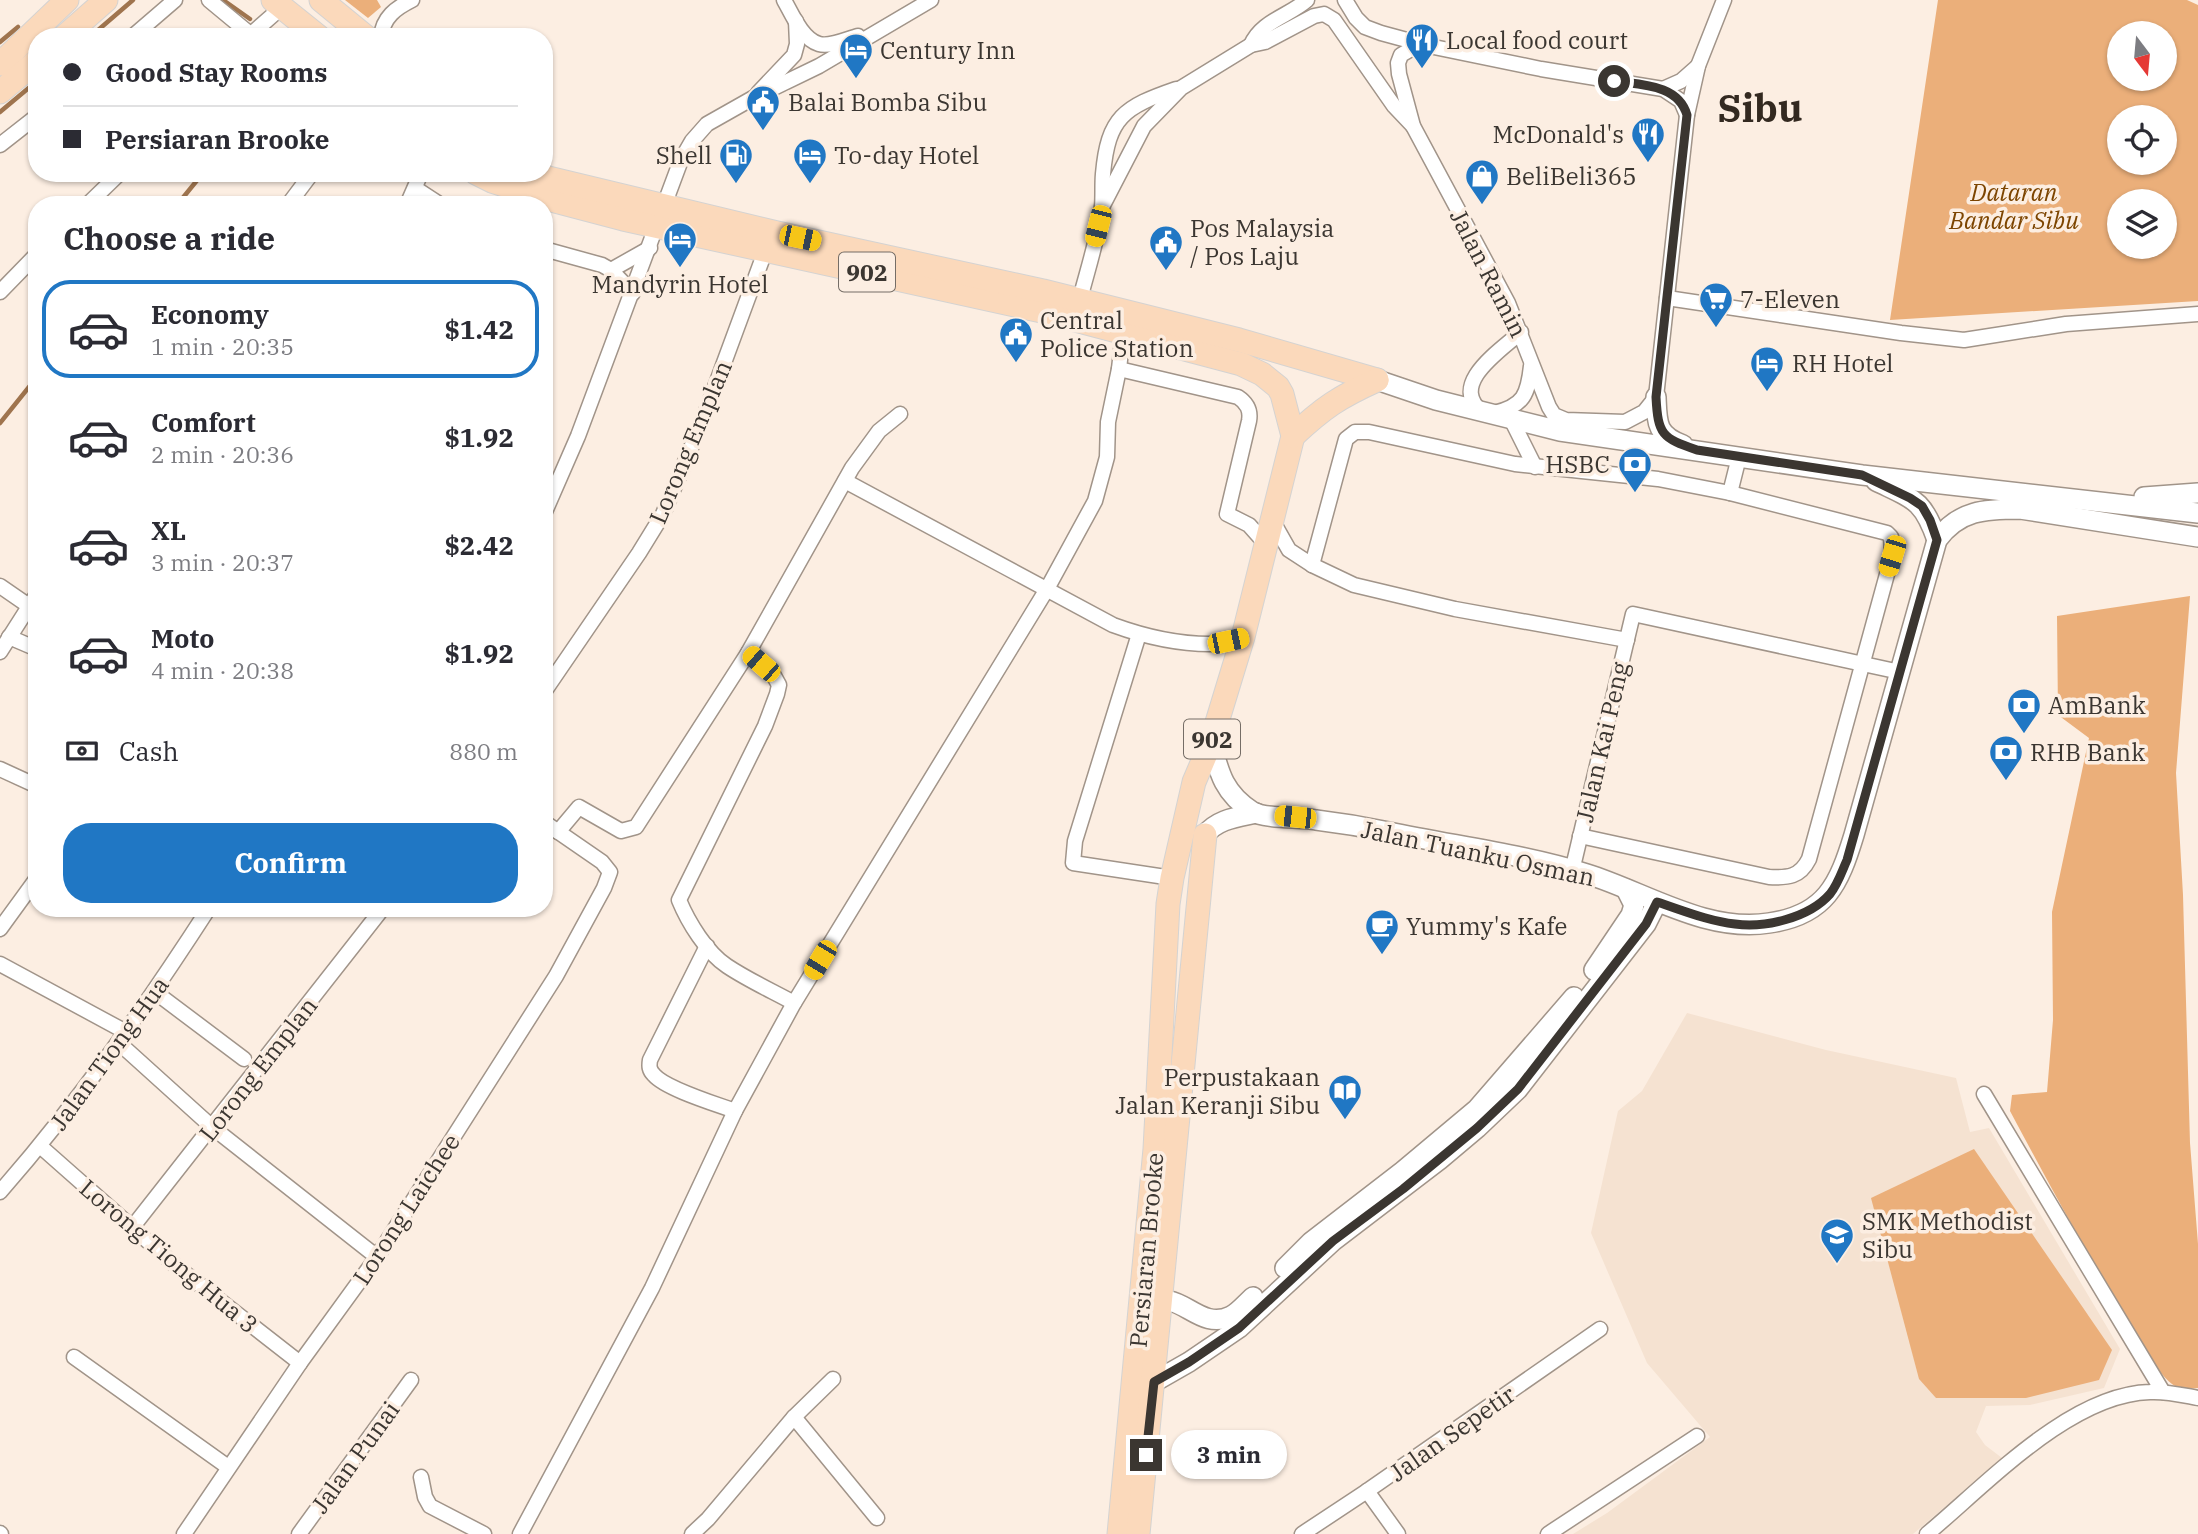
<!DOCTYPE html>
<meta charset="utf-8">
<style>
:root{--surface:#fff;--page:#f7f7f7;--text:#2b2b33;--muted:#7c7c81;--line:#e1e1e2;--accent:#2077c4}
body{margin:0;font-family:"IBM Plex Serif",serif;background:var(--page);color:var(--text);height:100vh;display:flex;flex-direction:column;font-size:26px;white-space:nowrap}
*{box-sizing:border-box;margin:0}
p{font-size:23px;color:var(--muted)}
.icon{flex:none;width:38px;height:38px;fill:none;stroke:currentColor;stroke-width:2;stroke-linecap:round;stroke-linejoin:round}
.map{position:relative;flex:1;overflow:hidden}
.panel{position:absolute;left:28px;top:196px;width:525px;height:721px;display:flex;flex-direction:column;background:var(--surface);border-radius:28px;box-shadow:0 2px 5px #0004}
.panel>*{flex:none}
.hud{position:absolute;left:28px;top:28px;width:525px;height:154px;border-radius:28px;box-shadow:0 2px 5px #0004;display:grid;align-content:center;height:154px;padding:0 35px;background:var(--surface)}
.needle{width:46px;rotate:164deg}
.buttons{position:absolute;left:2107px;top:21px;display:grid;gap:14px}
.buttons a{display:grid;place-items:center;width:70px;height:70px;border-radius:50%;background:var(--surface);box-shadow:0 2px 5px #0004;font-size:35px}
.end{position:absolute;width:32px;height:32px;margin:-16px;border:9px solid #3b3631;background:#fff;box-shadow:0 0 0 4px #fff}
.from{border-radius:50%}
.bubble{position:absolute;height:49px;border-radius:24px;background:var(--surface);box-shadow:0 2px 5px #0004;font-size:23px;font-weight:800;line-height:49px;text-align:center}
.car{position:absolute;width:21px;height:42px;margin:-21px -10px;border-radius:9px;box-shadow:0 0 5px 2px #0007;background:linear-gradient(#f5c518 24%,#345 0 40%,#f5c518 0 76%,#345 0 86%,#f5c518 0)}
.hud b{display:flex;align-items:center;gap:24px;height:66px;font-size:26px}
.hud b+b{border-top:2px solid var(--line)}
.hud i{width:18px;height:18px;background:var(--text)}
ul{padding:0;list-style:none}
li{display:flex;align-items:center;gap:21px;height:98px;margin:0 14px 10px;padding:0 21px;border:4px solid transparent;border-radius:28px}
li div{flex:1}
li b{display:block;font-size:26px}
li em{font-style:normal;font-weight:800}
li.active{border-color:var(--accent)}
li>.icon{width:63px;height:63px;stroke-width:1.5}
h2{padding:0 35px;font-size:32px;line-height:84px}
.pay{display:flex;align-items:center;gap:18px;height:77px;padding:0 35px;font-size:26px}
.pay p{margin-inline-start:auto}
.primary-button{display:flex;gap:14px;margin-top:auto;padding:14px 35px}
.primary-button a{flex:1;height:80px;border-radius:28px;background:var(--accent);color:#fff;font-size:28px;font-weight:800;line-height:80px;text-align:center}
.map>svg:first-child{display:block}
.built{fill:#f5e2d1}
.green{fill:#ebaf7a;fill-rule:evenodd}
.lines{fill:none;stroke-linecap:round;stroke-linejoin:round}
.stream{stroke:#9f744e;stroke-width:4.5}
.street-casing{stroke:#a19489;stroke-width:17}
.secondary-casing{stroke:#a19489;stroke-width:22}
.primary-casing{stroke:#d4d3d2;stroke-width:25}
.street{stroke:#fff;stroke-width:14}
.secondary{stroke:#fff;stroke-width:19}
.primary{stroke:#fbd9bb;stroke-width:23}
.route{stroke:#3b3631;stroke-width:9}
.labels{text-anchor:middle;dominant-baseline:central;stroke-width:7;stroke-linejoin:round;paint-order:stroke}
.shield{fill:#fceee2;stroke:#756d66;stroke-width:2}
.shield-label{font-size:23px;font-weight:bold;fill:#3b3631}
.poi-label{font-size:24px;fill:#3b3631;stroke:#fceee2;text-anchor:start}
.park-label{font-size:24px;font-style:italic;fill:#7d4500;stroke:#fceee2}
.street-label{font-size:24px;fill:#3b3631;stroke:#fceee2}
.town-label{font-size:38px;font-weight:bold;fill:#332920;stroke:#fceee2}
</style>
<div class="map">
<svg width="2198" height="1534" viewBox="0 0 2198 1534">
<rect width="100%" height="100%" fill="#fceee2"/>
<path class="built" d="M1687 1013 1826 1050 1956 1078 1970 1132 1989 1128 2120 1349 2104 1388 2030 1405 1986 1406 1976 1432 1985 1445 2002 1458 1913 1534H1573L1607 1513 1710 1437 1647 1363 1591 1233 1618 1111 1642 1091Z"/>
<g class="green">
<path d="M345 0H377L381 7 368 18Z"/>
<path d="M1938 0H2187L2198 5V301L1890 320ZM2119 33H2165V79H2119ZM2165 117V163H2119V117ZM2119 201H2165V247H2119Z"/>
<path d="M2190 596 2176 773 2183 895 2190 1143 2198 1244V1388C2189 1389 2179 1390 2172 1384 2155 1371 2135 1333 2123 1314 2083 1247 2047 1180 2010 1111L2012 1095 2047 1092 2053 1020 2052 912 2089 738 2058 715 2057 616Z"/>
<path d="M1974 1149 2112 1350 2099 1380 2026 1398H1936L1919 1379 1871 1198Z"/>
</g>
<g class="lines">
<g class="stream">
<path d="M223 0 250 19"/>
<path d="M90 37 133 0"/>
<path d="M0 42 18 27"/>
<path d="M0 112 37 81"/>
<path d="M177 205 203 173"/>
<path d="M0 423 37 377"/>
</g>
<g class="street-casing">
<g id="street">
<path d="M209 0 250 34"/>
<path d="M784 0C792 14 802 39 819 44 830 47 847 39 858 36"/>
<path d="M1345 0 1356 18 1365 27 1381 33 1429 46 1541 69 1663 89 1681 101 1687 115"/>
<path d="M132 37 175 0"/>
<path d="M248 37 282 7"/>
<path d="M381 37C383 17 396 8 412 0"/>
<path d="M1251 45C1261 21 1289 16 1307 0"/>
<path d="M1429 46 1413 48 1401 55 1398 63 1399 74 1413 126 1508 303 1549 407 1554 415 1566 420 1625 422 1644 412 1656 397 1687 115 1698 66 1724 0"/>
<path d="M1663 89 1681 81 1698 66"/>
<path d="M758 93 794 55 797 44 796 21"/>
<path d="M0 145 37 116"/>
<path d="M415 188 441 205"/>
<path d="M87 205 120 173"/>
<path d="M288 205 312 173"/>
<path d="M407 205 421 173"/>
<path d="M1102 207 1144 126 1181 88 1251 45 1265 42 1314 16 1324 14 1334 20 1394 106 1413 126"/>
<path d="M544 249 602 265 611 270 633 293"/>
<path d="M611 270 650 248"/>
<path d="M0 292 37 254"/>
<path d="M1667 298 1901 333 1964 340 2066 324 2198 314"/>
<path d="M1078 307C1086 274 1098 240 1102 207 1103 196 1102 185 1103 174 1108 117 1124 107 1176 89"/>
<path d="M1119 369 1238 397C1247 403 1251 410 1249 421L1227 514 1249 525 1265 543"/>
<path d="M1482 412C1448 384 1500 351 1521 332"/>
<path d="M1494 413C1524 406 1528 394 1531 366"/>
<path d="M1511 419 1535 467"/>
<path d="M845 481 1113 625C1143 636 1178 644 1210 644 1221 644 1233 640 1243 637"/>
<path d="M1730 493 1739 457"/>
<path d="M544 514 578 436 681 160 692 141 707 124 753 98 819 66 931 0"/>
<path d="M1272 520 1289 550 1312 565 1354 585 1455 609 1627 640"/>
<path d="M1312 565 1346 439 1355 432H1369L1515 464 1658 479 1730 493 1887 533 1891 537 1892 556 1809 859C1800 877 1788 878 1769 877L1580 836"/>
<path d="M0 586 29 606"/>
<path d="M1139 634 1075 841 1073 863 1172 878"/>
<path d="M9 637 37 649"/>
<path d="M0 652 37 594"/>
<path d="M748 653 774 676 779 685 777 694 765 726 679 900C688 922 707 953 727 966 748 980 772 991 794 1003"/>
<path d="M544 692 639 553 663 514 704 417 766 249"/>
<path d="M0 769 37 786"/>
<path d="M558 832 579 807 621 831 636 827 748 653 852 468 879 431 900 414"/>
<path d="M1572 871 1633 614 1900 672"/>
<path d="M0 929 37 878"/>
<path d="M707 946 650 1060C649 1066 649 1070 654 1075 666 1089 716 1104 735 1111"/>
<path d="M0 964 126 1032"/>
<path d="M155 992 244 1059"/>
<path d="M119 1043 212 1127 377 1257"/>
<path d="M1984 1094 2163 1392"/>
<path d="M40 1146 177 1267 300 1363"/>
<path d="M0 1192C78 1103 145 1007 209 908"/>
<path d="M131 1229 383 908"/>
<path d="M74 1357 228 1467"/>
<path d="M794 1417 877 1518"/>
<path d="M421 1477 425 1497 430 1506 484 1534"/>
<path d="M1367 1491 1398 1534"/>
<path d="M0 1533 1 1534"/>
<path d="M184 1534 300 1363 377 1257 556 976 604 888 610 872 602 862 544 822"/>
<path d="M299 1534 411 1380"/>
<path d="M520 1534 652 1288 735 1111 794 1003 1047 589 1095 501 1107 457 1108 422 1119 369 1123 333"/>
<path d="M692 1534 708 1519 794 1417 833 1379"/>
<path d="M1302 1534 1367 1491 1600 1329"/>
<path d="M1548 1534 1697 1436"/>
<path d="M1927 1534C1986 1485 2070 1394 2150 1392 2166 1391 2182 1395 2198 1398"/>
</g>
</g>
<g class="secondary-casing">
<g id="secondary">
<path d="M1377 380 1436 400 1560 431 1862 475 2198 513"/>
<path d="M1656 397C1657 423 1656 435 1683 445"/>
<path d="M1876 481C1913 499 1923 499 1937 540"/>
<path d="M2144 497 2198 493"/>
<path d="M1211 742C1219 773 1224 794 1253 812 1266 819 1300 817 1316 820 1341 823 1365 827 1389 832 1455 846 1523 854 1587 874 1645 892 1706 933 1769 923 1826 915 1839 884 1854 835L1937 540C1959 510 1985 509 2020 509L2198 537"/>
<path d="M1205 835C1217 819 1238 817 1256 813"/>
<path d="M1594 970 1631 915 1634 905 1626 889"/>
<path d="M1285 1268 1311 1242 1403 1171 1477 1109 1574 997"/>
<path d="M1147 1307C1178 1283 1197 1333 1231 1316 1239 1312 1246 1303 1253 1297"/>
<path d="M1154 1382 1189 1362 1239 1328 1333 1241 1439 1160 1477 1128 1518 1089 1646 924 1657 902"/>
</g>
</g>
<g class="primary-casing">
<g id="primary">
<path d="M273 0 319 37"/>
<path d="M321 0 366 37"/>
<path d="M64 37 106 0"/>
<path d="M0 64 67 0"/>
<path d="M0 92 37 61"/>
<path d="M476 173 492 181 547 199 623 219 1037 310 1241 364 1262 374 1278 387 1282 394 1293 436 1243 637 1211 742 1194 782 1172 878 1168 904 1155 1149 1119 1534"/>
<path d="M538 173 548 178 777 233 1043 291 1239 340 1377 380"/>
<path d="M1293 436C1323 408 1339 397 1377 380"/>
<path d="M1138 1534 1205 835"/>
</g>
</g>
<use href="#street" class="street"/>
<use href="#secondary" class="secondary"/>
<use href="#primary" class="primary"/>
</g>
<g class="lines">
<path class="route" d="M1146 1455 1154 1382 1189 1362 1239 1328 1333 1241 1403 1189 1477 1128 1518 1089 1646 924 1657 902C1682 910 1708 921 1735 924 1765 928 1809 918 1830 894 1838 884 1842 871 1847 860L1937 540 1930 520 1922 506 1910 498 1862 475 1697 450C1662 438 1658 435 1656 397L1687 115C1678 84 1641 85 1614 81"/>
</g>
<defs>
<g id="restaurant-pin" transform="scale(1.75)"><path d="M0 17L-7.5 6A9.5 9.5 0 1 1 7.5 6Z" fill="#2077c4" stroke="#fceee2"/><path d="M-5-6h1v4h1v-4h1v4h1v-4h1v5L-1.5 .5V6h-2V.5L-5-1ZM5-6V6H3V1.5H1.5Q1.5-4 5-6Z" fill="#fff"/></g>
<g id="hotel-pin" transform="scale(1.75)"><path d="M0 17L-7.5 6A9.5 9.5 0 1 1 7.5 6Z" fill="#2077c4" stroke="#fceee2"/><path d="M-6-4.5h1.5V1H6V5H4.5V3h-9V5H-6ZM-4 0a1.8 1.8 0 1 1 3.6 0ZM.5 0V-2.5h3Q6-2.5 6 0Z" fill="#fff"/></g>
<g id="civic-pin" transform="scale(1.75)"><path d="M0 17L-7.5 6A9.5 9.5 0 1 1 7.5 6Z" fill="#2077c4" stroke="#fceee2"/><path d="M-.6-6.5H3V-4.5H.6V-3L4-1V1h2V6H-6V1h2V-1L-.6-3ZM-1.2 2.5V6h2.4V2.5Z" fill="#fff"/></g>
<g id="fuel-pin" transform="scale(1.75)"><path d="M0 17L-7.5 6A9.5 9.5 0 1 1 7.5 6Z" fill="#2077c4" stroke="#fceee2"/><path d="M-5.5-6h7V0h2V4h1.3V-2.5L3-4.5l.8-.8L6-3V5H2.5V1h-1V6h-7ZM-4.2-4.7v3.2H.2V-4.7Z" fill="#fff"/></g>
<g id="shop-pin" transform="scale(1.75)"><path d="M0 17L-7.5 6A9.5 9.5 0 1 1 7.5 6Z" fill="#2077c4" stroke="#fceee2"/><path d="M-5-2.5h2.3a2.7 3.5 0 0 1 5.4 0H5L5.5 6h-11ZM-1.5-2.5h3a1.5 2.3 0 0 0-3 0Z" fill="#fff"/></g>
<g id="supermarket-pin" transform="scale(1.75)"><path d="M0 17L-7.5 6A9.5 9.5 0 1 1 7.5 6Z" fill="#2077c4" stroke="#fceee2"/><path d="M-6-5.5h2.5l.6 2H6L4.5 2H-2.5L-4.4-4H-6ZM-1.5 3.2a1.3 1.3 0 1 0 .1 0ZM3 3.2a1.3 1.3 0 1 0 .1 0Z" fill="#fff"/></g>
<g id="bank-pin" transform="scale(1.75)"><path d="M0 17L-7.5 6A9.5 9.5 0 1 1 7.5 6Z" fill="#2077c4" stroke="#fceee2"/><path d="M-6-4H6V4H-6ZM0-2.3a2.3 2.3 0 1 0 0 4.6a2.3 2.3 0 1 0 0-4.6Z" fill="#fff"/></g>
<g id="cafe-pin" transform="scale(1.75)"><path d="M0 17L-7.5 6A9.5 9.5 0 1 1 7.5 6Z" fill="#2077c4" stroke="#fceee2"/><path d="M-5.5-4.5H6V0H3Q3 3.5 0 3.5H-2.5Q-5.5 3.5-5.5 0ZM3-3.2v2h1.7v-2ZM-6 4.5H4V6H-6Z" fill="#fff"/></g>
<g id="library-pin" transform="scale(1.75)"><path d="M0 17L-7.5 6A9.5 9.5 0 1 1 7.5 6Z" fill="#2077c4" stroke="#fceee2"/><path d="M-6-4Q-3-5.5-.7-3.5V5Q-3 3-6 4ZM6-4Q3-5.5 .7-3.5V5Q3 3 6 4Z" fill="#fff"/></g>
<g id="school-pin" transform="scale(1.75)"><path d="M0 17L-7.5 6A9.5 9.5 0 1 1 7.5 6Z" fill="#2077c4" stroke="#fceee2"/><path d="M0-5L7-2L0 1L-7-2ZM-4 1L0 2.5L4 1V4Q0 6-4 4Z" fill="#fff"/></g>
</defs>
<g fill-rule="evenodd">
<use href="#restaurant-pin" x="1422" y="40"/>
<use href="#hotel-pin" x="856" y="50"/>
<use href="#civic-pin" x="763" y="102"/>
<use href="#restaurant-pin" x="1648" y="134"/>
<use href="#fuel-pin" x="736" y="155"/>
<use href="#hotel-pin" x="810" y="155"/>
<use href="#shop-pin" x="1482" y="176"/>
<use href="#hotel-pin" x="680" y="239"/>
<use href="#civic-pin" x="1166" y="242"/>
<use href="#supermarket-pin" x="1716" y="299"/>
<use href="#civic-pin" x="1016" y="334"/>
<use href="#hotel-pin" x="1767" y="363"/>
<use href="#bank-pin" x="1635" y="464"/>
<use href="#bank-pin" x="2024" y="705"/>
<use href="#bank-pin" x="2006" y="752"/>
<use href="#cafe-pin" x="1382" y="926"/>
<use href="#library-pin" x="1345" y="1091"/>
<use href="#school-pin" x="1837" y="1235"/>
</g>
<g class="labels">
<g class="shield">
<rect x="839" y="252.5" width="56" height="39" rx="5"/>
<rect x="1184" y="719.5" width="56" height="39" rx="5"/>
</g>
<g class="shield-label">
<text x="867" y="272">902</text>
<text x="1212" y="739">902</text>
</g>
<g class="poi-label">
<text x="1446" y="40">Local food court</text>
<text x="880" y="50">Century Inn</text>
<text x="788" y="102">Balai Bomba Sibu</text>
<text x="1624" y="134" text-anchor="end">McDonald's</text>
<text x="712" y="155" text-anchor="end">Shell</text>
<text x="834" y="155">To-day Hotel</text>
<text x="1506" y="176">BeliBeli365</text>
<text x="1190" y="228">Pos Malaysia<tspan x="1190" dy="28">/ Pos Laju</tspan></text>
<text x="680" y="284" text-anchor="middle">Mandyrin Hotel</text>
<text x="1740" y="299">7-Eleven</text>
<text x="1040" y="320">Central<tspan x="1040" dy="28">Police Station</tspan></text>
<text x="1792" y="363">RH Hotel</text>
<text x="1610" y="464" text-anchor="end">HSBC</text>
<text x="2048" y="705">AmBank</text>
<text x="2030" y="752">RHB Bank</text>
<text x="1406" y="926">Yummy's Kafe</text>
<text x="1320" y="1077" text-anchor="end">Perpustakaan<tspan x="1320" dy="28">Jalan Keranji Sibu</tspan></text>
<text x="1862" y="1221">SMK Methodist<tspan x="1862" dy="28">Sibu</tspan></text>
</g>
<g class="park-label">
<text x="2014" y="192">Dataran<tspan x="2014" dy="28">Bandar Sibu</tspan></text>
</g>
<g class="street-label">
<text transform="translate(1489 273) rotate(63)">Jalan Ramin</text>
<text transform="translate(690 442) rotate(-67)">Lorong Emplan</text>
<text transform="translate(1602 742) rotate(-77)">Jalan Kai Peng</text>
<text transform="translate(1478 853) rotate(12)">Jalan Tuanku Osman</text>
<text transform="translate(109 1053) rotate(-54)">Jalan Tiong Hua</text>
<text transform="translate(258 1069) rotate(-52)">Lorong Emplan</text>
<text transform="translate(406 1209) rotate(-57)">Lorong Laichee</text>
<text transform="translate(1146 1250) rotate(-85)">Persiaran Brooke</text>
<text transform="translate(169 1256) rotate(40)">Lorong Tiong Hua 3</text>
<text transform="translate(1452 1433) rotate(-35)">Jalan Sepetir</text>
<text transform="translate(355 1457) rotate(-54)">Jalan Punai</text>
</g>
<g class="town-label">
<text x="1760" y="107">Sibu</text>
</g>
</g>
</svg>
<div class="buttons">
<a><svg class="needle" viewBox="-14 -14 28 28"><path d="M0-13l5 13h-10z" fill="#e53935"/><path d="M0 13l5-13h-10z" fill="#7c7c81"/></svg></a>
<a><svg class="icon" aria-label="locate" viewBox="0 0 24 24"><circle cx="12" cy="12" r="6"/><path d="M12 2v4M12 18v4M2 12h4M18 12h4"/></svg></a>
<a><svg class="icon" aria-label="layers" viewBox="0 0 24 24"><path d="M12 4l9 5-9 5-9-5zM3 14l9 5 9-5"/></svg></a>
</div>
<i class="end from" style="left:1614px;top:81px"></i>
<i class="end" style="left:1146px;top:1455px"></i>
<div class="bubble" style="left:1171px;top:1430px;width:116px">3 min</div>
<i class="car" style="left:1098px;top:226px;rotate:194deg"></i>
<i class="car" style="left:800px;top:238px;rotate:102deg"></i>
<i class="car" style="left:1892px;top:556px;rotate:197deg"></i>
<i class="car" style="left:1228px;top:641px;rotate:78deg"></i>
<i class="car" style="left:761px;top:664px;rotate:311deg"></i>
<i class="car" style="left:1295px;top:817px;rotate:276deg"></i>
<i class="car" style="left:820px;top:960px;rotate:211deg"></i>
<div class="hud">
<b><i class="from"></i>Good Stay Rooms</b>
<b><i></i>Persiaran Brooke</b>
</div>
<section class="panel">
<h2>Choose a ride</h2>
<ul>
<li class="active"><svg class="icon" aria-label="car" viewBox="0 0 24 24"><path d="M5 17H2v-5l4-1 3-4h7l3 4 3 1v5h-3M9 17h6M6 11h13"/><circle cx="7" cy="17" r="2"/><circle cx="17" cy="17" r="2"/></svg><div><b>Economy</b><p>1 min · 20:35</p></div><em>$1.42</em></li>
<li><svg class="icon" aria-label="car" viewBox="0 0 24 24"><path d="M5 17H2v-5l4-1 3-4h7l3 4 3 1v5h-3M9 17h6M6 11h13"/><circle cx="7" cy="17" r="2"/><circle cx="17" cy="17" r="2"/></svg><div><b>Comfort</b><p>2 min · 20:36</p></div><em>$1.92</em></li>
<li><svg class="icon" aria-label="car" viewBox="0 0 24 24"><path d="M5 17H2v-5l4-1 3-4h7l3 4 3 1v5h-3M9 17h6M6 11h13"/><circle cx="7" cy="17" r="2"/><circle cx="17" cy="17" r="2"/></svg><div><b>XL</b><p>3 min · 20:37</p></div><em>$2.42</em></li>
<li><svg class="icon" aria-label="car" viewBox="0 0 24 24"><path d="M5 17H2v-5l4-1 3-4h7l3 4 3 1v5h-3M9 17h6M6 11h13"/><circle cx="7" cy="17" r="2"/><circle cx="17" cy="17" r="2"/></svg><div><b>Moto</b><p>4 min · 20:38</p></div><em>$1.92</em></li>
</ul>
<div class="pay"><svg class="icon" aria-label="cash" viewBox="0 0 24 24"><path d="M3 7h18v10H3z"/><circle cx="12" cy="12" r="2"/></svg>Cash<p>880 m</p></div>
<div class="primary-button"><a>Confirm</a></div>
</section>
</div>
